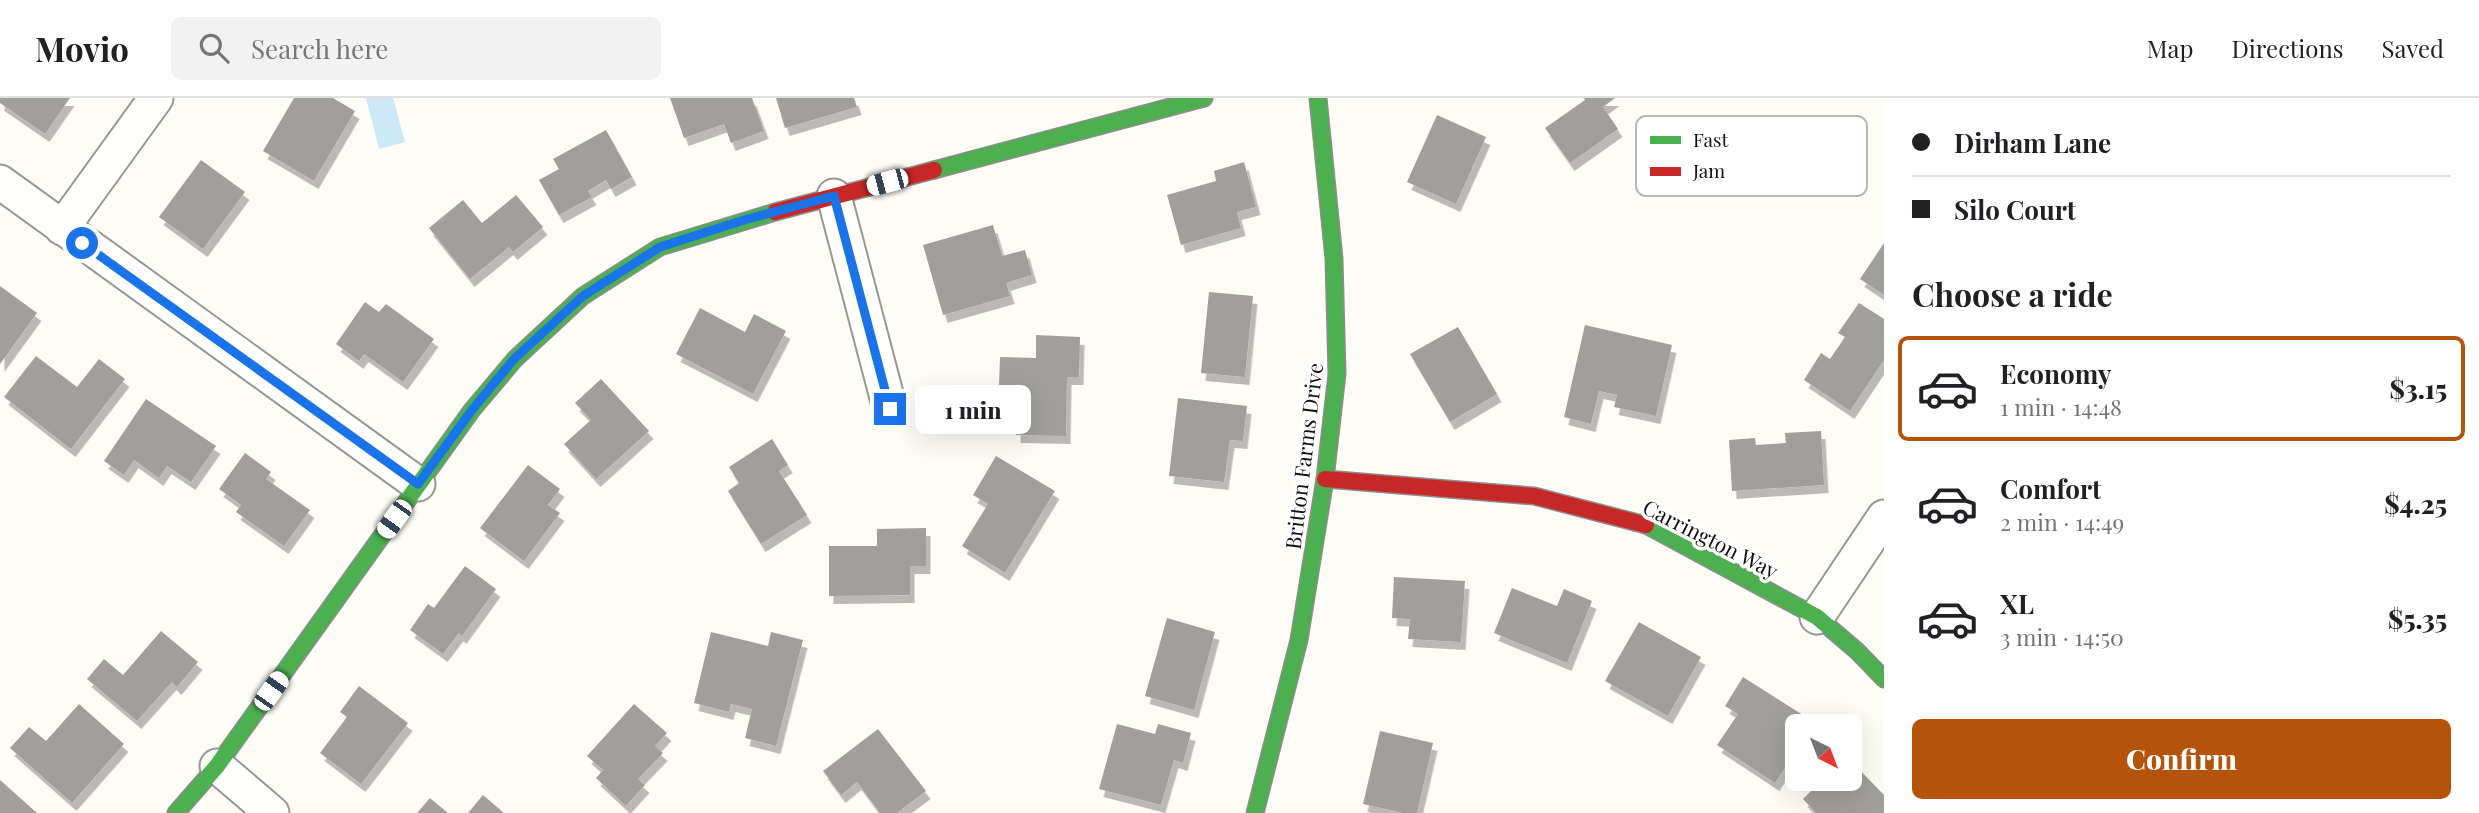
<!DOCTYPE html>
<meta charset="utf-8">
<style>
:root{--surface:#fff;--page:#f2f2f2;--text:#202124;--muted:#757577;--line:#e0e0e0;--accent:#b45309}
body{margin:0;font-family:"Playfair Display",serif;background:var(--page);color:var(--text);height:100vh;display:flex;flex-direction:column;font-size:26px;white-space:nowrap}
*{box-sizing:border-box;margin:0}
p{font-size:23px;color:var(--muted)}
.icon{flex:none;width:38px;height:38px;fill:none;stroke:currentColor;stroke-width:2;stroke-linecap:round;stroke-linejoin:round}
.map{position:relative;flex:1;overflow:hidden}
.sheet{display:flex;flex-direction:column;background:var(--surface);width:595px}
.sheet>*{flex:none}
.top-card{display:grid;align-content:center;height:154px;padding:0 28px;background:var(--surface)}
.needle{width:46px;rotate:138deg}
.buttons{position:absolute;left:1785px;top:616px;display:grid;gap:14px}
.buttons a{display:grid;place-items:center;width:77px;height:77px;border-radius:10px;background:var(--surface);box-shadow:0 7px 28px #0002;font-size:35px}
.end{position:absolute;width:32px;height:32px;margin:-16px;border:9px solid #1a73e8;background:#fff;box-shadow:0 0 0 4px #fff}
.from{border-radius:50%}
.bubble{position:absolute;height:49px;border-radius:10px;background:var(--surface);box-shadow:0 7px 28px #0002;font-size:23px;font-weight:800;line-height:49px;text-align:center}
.car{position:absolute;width:21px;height:42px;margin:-21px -10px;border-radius:9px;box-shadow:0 0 5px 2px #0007;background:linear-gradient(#fff 24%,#345 0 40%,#fff 0 76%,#345 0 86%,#fff 0)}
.top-card b{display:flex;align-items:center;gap:24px;height:66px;font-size:26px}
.top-card b+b{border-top:2px solid var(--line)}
.top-card i{width:18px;height:18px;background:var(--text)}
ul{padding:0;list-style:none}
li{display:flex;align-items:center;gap:21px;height:105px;margin:0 14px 10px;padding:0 14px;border:4px solid transparent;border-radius:10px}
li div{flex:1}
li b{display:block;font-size:26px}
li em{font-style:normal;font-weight:800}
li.on{border-color:var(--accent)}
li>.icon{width:63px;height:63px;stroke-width:1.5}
h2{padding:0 28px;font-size:32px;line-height:84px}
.action{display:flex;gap:14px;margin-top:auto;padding:14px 28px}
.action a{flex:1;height:80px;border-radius:10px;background:var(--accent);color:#fff;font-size:28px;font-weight:800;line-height:80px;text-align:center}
header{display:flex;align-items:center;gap:42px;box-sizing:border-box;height:98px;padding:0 35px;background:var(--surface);border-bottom:2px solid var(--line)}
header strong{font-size:33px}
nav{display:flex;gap:38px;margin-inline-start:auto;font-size:24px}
.search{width:490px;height:63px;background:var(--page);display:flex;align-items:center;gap:18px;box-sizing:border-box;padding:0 24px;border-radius:10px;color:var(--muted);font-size:26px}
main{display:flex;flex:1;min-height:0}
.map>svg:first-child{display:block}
.water{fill:#cde8f7}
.building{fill:#a19f9c;filter:url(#shadow)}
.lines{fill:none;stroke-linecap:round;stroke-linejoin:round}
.street-casing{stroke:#979795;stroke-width:37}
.fast-casing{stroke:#8e8d8b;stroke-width:19}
.jam-casing{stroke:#8e8d8b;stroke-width:19}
.street{stroke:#fffffe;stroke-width:33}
.fast{stroke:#4caf50;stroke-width:16}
.jam{stroke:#c62828;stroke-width:16}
.route{stroke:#1a73e8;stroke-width:9}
.labels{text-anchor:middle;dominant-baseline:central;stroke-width:7;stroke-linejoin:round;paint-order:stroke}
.street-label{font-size:21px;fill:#111;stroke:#fff}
.key{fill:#fff;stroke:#b8b8b8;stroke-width:2}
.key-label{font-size:19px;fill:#111}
</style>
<header>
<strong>Movio</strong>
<div class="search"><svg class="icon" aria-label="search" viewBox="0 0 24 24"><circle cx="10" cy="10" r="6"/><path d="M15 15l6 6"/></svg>Search here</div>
<nav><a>Map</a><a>Directions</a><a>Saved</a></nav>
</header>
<main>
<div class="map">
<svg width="1884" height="715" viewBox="0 0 1884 715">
<defs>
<filter id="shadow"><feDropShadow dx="4.5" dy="8" stdDeviation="0" flood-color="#0004"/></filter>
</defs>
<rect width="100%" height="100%" fill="#fdfcf7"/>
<path class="water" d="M366 0H393L405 44 379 51Z"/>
<g class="building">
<path d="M0 0H70L45 36 0 5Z"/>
<path d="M294 0H333L355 13 314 83 263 53Z"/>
<path d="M670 0H752L764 33 731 45 724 26 684 40Z"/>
<path d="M776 0H854L857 9 785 30Z"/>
<path d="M1584 0H1615L1603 9 1618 31 1570 65 1545 30 1585 2Z"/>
<path d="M1437 17 1486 39 1456 106 1407 84Z"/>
<path d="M606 32 632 79 611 91 606 82 588 93 592 99 559 117 539 82 559 71 553 61Z"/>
<path d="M201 62 245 94 203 151 159 119Z"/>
<path d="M1244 64 1256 109 1237 114 1241 130 1181 147 1167 97 1216 83 1214 73Z"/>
<path d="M516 97 543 129 513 154 509 149 470 181 429 130 463 102 482 125Z"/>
<path d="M993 127 1002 158 1025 152 1032 177 1006 185 1010 198 943 217 923 147Z"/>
<path d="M1884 145V197L1860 181Z"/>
<path d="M0 188 37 215 0 266Z"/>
<path d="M1209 194 1253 198 1245 279 1201 275Z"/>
<path d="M365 204 379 214 386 206 434 241 403 284 364 256 359 263 336 246Z"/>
<path d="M1859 205 1884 221V262L1850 313 1804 282 1821 255 1830 261 1845 239 1838 235Z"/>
<path d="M700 210 745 234 754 216 786 233 753 296 676 256Z"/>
<path d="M1585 227 1672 247 1656 318 1614 309 1617 297 1599 293 1591 326 1564 319Z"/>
<path d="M1458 229 1497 296 1450 324 1410 256Z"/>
<path d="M1036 237 1080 239 1079 279H1067L1066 338 1016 337 1017 288H999L1000 259 1036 260Z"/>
<path d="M36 258 77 289 99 261 125 281 71 351 4 299Z"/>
<path d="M601 281 649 333 596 381 564 346 591 322 575 305Z"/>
<path d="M1178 300 1247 308 1243 343 1230 342 1224 384 1169 378Z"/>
<path d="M146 301 216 348 191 384 167 368 159 380 134 362 124 377 104 363Z"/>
<path d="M1821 333 1824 387 1732 393 1729 342 1755 340 1756 347 1786 345 1785 335Z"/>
<path d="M772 341 788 367 779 373 807 417 761 446 728 393 739 385 729 369Z"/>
<path d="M245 355 271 374 266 381 310 412 284 448 236 414 241 407 219 391Z"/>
<path d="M996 358 1055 393 1005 475 962 448 988 406 973 397Z"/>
<path d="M528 367 560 391 548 407 560 415 524 463 480 430Z"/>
<path d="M926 430V468H910V497L829 498V448H877V431Z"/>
<path d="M465 468 496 491 462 538 459 535 443 556 410 532 428 506 434 510Z"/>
<path d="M1394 479 1465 483 1461 544 1408 541 1410 521 1392 520Z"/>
<path d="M1512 490 1557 508 1564 491 1592 503 1567 565 1494 535Z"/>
<path d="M1167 520 1215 534 1194 612 1145 598Z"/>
<path d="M1639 524 1701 559 1668 618 1605 583Z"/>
<path d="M161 533 198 564 177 589 172 584 137 623 87 581 104 561 123 577Z"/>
<path d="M711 534 768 548 771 534 803 542 776 648 745 640 752 611 731 606 729 614 694 605Z"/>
<path d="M1743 579 1814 624 1812 628H1797V651L1775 685 1717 647 1738 616 1725 608Z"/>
<path d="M359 588 408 625 361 686 320 655 347 619 340 614Z"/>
<path d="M79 606 124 646 72 705 10 650 29 629 46 643Z"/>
<path d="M634 606 667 635 655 648 663 655 638 681 645 687 626 708 596 680 603 672 587 658Z"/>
<path d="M1117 626 1155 636 1158 626 1191 635 1183 665 1174 662 1161 707 1099 691Z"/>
<path d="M878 631 926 693 897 715H880L857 684 841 697 823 673Z"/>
<path d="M1380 633 1433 645 1417 715H1403L1363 706Z"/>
<path d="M1850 662 1884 697V715H1816L1803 701 1823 681H1850Z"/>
<path d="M0 682 37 715H0Z"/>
<path d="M483 697 504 715H468Z"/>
<path d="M430 700 448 715H417Z"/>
</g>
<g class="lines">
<g class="street-casing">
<g id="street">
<path d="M0 84 418 386"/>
<path d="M834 98 890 311"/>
<path d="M62 130 156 0"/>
<path d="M1817 519 1884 419"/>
<path d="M217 668 272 715"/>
</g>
</g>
<g class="fast-casing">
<g id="fast">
<path d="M934 72 1204 0"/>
<path d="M1646 427 1817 519 1857 553 1884 581"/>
<path d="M176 715 217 668 472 312 515 261 583 198 660 149 775 114"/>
<path d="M1255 715 1299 542 1325 381 1337 276 1334 161 1318 0"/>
</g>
</g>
<g class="jam-casing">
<g id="jam">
<path d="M775 114 934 72"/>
<path d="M1325 381 1534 398 1646 427"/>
</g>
</g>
<use href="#street" class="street"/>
<use href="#fast" class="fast"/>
<use href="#jam" class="jam"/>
</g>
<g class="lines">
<path class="route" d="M82 145 418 386 472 312 514 261 583 198 660 149 744 122 834 98 890 311"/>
</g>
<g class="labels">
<g class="street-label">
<text transform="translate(1303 358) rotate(-83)">Britton Farms Drive</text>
<text transform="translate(1711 440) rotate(27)">Carrington Way</text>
</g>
</g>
<rect x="1636" y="18" width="231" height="80" rx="10" class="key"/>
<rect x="1650" y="38" width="31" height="8" fill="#4caf50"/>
<rect x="1650" y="69" width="31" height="9" fill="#c62828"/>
<g class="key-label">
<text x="1693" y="49">Fast</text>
<text x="1693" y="80">Jam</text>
</g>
</svg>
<div class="buttons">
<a><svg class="needle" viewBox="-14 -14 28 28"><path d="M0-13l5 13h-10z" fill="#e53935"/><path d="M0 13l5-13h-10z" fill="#757577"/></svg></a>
</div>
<i class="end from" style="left:82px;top:145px"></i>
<i class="end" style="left:890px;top:311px"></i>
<div class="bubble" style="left:915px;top:287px;width:116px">1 min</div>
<i class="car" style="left:887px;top:84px;rotate:255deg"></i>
<i class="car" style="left:394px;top:421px;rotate:216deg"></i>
<i class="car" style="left:271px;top:593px;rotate:35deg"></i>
</div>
<section class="sheet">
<div class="top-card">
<b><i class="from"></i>Dirham Lane</b>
<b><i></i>Silo Court</b>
</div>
<h2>Choose a ride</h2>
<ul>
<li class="on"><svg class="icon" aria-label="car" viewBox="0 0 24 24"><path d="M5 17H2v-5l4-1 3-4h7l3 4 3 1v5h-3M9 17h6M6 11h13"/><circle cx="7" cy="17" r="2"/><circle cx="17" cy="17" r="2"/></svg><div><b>Economy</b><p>1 min · 14:48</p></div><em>$3.15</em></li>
<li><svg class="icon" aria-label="car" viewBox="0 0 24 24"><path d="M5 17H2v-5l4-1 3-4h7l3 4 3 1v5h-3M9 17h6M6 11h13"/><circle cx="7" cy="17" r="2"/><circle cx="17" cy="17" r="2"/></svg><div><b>Comfort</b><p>2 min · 14:49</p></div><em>$4.25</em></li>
<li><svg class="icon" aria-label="car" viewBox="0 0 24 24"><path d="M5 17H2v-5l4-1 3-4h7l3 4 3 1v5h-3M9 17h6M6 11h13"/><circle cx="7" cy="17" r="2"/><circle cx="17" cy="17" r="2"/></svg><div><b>XL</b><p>3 min · 14:50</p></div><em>$5.35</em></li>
</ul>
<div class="action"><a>Confirm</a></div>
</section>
</main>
